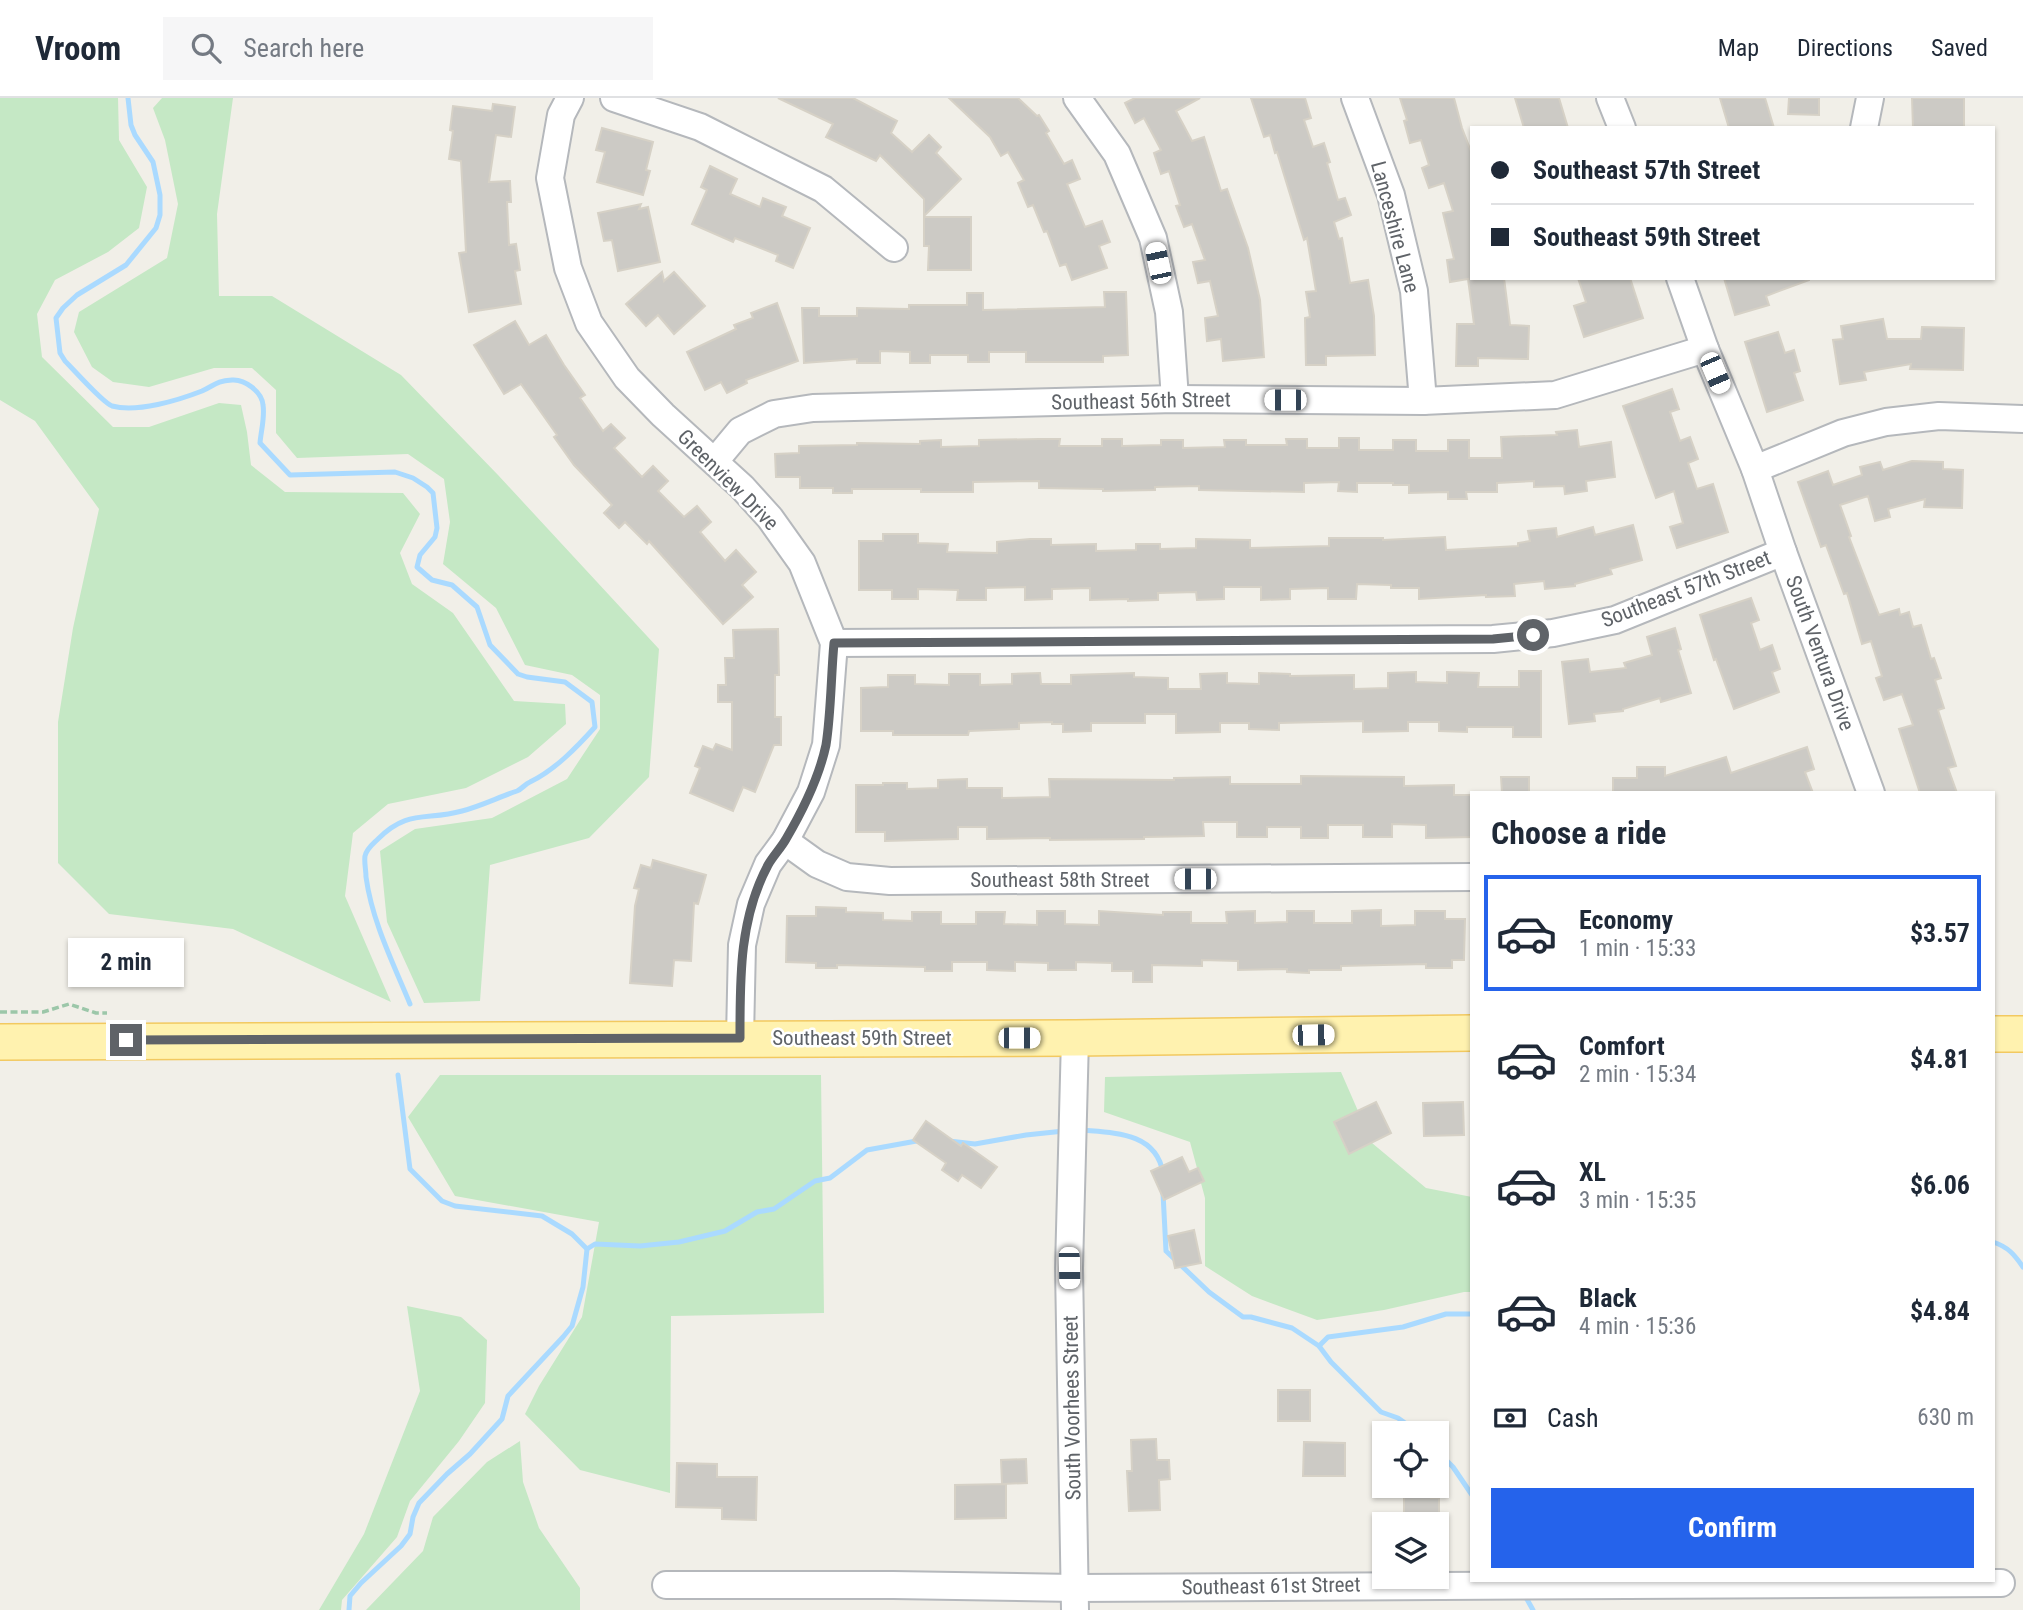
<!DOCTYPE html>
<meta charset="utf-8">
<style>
:root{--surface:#fff;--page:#f6f6f7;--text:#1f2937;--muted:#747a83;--line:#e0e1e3;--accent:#2563eb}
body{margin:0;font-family:"Roboto Condensed",sans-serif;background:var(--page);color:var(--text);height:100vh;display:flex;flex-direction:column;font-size:26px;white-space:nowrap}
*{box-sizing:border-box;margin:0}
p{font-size:23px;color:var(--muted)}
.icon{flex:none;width:38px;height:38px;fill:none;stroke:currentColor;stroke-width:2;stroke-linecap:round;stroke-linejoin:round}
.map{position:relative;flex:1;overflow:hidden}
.details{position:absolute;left:1470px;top:693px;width:525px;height:791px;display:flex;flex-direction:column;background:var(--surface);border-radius:0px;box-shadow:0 2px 5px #0004}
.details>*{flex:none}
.hud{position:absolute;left:1470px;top:28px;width:525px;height:154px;border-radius:0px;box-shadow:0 2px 5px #0004;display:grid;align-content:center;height:154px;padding:0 21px;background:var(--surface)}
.buttons{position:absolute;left:1372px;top:1323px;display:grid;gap:14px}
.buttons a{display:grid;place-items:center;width:77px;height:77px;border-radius:0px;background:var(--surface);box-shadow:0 2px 5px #0004;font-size:35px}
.end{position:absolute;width:32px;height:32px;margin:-16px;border:9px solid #5f6368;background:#fff;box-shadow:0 0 0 4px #fff}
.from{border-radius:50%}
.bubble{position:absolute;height:49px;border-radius:0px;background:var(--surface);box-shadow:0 2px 5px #0004;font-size:23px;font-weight:700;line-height:49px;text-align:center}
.car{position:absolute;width:21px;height:42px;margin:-21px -10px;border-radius:9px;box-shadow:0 0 5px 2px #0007;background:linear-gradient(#fff 24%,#345 0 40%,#fff 0 76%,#345 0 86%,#fff 0)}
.hud b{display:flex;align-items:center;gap:24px;height:66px;font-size:26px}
.hud b+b{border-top:2px solid var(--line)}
.hud i{width:18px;height:18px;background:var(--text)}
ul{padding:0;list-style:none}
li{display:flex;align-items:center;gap:21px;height:116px;margin:0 14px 10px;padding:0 7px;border:4px solid transparent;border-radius:0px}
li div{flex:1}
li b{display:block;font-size:26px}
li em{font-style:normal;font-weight:700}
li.active{border-color:var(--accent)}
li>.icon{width:63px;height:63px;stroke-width:1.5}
h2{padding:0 21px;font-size:32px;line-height:84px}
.pay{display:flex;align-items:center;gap:18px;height:77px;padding:0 21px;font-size:26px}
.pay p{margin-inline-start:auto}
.action{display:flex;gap:14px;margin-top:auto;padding:14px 21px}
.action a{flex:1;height:80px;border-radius:0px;background:var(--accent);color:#fff;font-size:28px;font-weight:700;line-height:80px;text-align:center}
header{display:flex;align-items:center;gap:42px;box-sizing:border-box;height:98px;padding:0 35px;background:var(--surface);border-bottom:2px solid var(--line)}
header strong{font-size:33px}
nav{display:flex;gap:38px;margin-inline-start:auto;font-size:24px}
.search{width:490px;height:63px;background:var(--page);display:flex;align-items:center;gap:18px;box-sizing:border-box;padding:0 24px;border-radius:0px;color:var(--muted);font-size:26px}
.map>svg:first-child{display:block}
.green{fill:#c5e8c5}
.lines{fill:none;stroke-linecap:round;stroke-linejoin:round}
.stream{stroke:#aadaff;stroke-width:5}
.building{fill:#cccac5;stroke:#d6d1c6;stroke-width:2}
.minor-casing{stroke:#b5b8bc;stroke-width:30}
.major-casing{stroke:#f2c960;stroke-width:38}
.path{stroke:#9cc7a9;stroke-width:3.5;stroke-dasharray:7 3.5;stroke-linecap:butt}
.minor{stroke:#fff;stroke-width:26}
.major{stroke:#fff2af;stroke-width:35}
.route{stroke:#5f6368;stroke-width:9}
.labels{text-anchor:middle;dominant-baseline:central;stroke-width:5;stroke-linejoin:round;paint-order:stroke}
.street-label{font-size:21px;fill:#5f6368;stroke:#fff}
</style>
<header>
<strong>Vroom</strong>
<div class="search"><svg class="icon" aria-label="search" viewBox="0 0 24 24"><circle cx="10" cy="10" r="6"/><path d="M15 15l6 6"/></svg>Search here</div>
<nav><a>Map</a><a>Directions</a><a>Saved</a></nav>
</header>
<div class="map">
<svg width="2023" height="1512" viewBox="0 0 2023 1512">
<rect width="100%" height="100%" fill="#f1efe8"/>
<g class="green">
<path d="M0 0H118L119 42 147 89 139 130 108 154 55 182 37 216 42 259 113 329H149L219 305 241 307 247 334 251 367 285 394 403 395 420 416 400 455 412 486 453 515 514 603 565 606 566 626 528 659 466 690 388 706 353 735 345 798 391 904 233 831 109 816 58 765V624L73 530 99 411 35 323 0 302Z"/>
<path d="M162 0H233L217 116 219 198H272L401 277 498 377 659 551 649 679 589 740 490 767 480 903 424 905 387 824 380 753 415 731 492 720 567 681 600 631V597L572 577 525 567 496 510 443 466 450 424 444 381 408 356 297 360 276 335V292L252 270H214L149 289 113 284 92 269 74 234 79 214 167 160 178 106 165 42 153 10Z"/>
<path d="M1341 974 1372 1045 1426 1090 1472 1099V1194H1464L1384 1212 1317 1222 1252 1198 1205 1168V1100L1190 1044 1104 1014 1105 979Z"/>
<path d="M440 977H821L824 1215 671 1218 670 1395 580 1372 525 1316 539 1288 582 1219 599 1124 455 1098 408 1019Z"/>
<path d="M407 1208 461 1219 487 1242 485 1305 459 1343 410 1403 397 1439 342 1502 341 1512H319L364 1436 420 1293Z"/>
<path d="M520 1343 523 1384 539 1430 580 1490V1512H366L423 1453 433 1419 487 1364Z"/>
</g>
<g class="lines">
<g class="stream">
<path d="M128 0 131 27 135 37 153 64 160 97V117L156 130 126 167 77 197 63 210 56 220 60 255 65 263C74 272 103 305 112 308 137 315 179 302 202 293 215 287 216 283 232 282 245 281 262 294 263 307 265 319 261 333 260 345L290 377 395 374 413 380 427 389 433 395 437 430 435 439 420 457 417 469 432 482 452 487 477 509 490 547 518 576 527 579 565 584 592 604 595 629C577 649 555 672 530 684 525 686 522 691 517 693 499 699 481 708 462 713 426 723 408 711 378 741 373 746 367 750 365 758 364 764 366 772 366 779 372 823 393 865 410 906"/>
<path d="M1081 1032C1114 1035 1156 1034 1163 1075"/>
<path d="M949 1043 975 1046 1026 1037 1064 1033"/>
<path d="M1163 1095 1166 1153 1209 1194 1243 1219H1251L1292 1230 1319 1248 1331 1264 1381 1314 1398 1320 1419 1335"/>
<path d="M1993 1144C2008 1149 2014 1156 2023 1169"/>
<path d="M587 1151 595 1146 640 1148 679 1144 725 1133 757 1114 774 1111 815 1083 830 1080 867 1052 922 1042"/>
<path d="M1319 1248 1328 1239 1403 1229 1446 1216H1472"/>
<path d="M1437 1353 1453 1369 1472 1397"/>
<path d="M1524 1496 1533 1512"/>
<path d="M349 1512 350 1498 361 1485 401 1448 410 1436 413 1419 419 1405 447 1376 470 1356 502 1321 508 1298 563 1239 572 1228 583 1189 587 1151 572 1136 542 1118 455 1108 442 1103 410 1071 398 977"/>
</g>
</g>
<g class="building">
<path d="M778 0H853L897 23 891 35 912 54 929 37 941 49 936 55 961 81 924 118V101L880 57 876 63 826 39 833 26Z"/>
<path d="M949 0H1018L1037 18 1039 17 1049 33 1046 35 1064 66 1072 62 1080 81 1067 86 1085 129 1102 123 1110 144 1099 148 1107 170 1072 182 1066 166 1060 168 1047 133 1044 134 1033 107 1028 109 1018 85 1024 82 1008 54 1001 58 990 39Z"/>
<path d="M1135 0H1200L1176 13 1192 43 1204 39 1221 93 1227 91 1248 150 1260 202 1264 259 1223 263 1221 241 1207 243 1205 220 1218 218 1210 183 1198 185 1193 164 1205 162 1192 126 1184 129 1176 108 1180 107 1169 73 1161 76 1154 55 1161 52 1144 20 1135 25 1125 5Z"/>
<path d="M1251 0H1305L1311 20 1304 22 1313 49 1324 45 1330 64 1327 65 1338 102 1345 100 1351 117 1334 124 1339 141 1342 140 1350 185 1368 182 1374 218 1375 257 1326 258V267H1306L1305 220 1310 219 1306 194 1316 193 1307 140 1304 142 1277 54 1275 55 1270 37 1264 39Z"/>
<path d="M1400 0H1454L1462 30 1472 56V180H1504L1510 227 1529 228 1528 261 1478 260V268H1456L1457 226H1474L1468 181 1450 184 1447 162 1454 161 1443 115 1453 113 1444 85 1429 90 1422 70 1429 67 1421 42 1410 45 1404 23 1407 22Z"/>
<path d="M1515 0H1559L1568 30H1524Z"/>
<path d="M1720 0H1765L1774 30H1729Z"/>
<path d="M1789 0H1819V17L1788 16Z"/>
<path d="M1912 0H1964V30H1913Z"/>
<path d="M493 6 515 9 511 39 496 37 489 84 510 83 511 104H507L509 147 516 146 520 172 515 173 521 206 469 214 459 155 466 154 461 63 449 61 453 33 450 32 453 8 492 13Z"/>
<path d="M602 30 653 44 646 72 650 73 643 97 597 84 605 54 596 52Z"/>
<path d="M710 68 737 81 730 96 760 109 763 100 786 109 782 118 810 130 793 170 776 163 778 157 735 140 733 144 692 126 707 92 701 89Z"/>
<path d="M641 106 639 111 648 109 660 164 618 173 612 142 604 143 598 115Z"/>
<path d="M924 119H971V172H928L929 148H924Z"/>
<path d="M662 174 664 183 674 174 705 208 674 236 658 217 646 228 626 206Z"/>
<path d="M1578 180H1630L1643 220 1584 239 1574 208 1586 204Z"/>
<path d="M1724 180H1809V182L1766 198 1769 207 1735 217Z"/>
<path d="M1104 194H1126L1128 257 1103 258V264H1026V254H989V264H968V257H930V265H910V254L880 253V265H857V261L804 265 802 210H819V218H857V210L909 211V207H967V195H983V212L1105 209Z"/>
<path d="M777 205 798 263 746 282 747 285 727 295 721 284 705 292 687 254 736 231 734 227 753 220 751 215Z"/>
<path d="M1883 221 1887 241H1921L1922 229 1964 230 1963 272 1910 271 1911 266 1864 274 1866 282 1840 286 1833 242 1843 241 1841 228Z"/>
<path d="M515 223 529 247 546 237 564 267 585 297 580 300 603 333 611 326 625 340 614 350 642 379 653 368 668 383 658 393 684 419 697 408 711 424 700 434 725 463 736 452 756 474 742 487 753 499 723 526 649 443 647 446 625 424 619 430 604 415 612 407 574 367 554 339 557 337 521 286 504 296 474 247Z"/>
<path d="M1778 234 1785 255 1794 252 1800 273 1794 275 1803 302 1767 314 1745 244Z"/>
<path d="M1672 291 1679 311 1670 314 1680 343 1690 339 1698 361 1688 365 1697 391 1713 386 1728 434 1677 450 1670 429 1683 425 1674 393 1656 400 1623 308Z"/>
<path d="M1577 332 1579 349 1611 344 1615 379 1586 383 1587 393 1565 396 1564 388 1534 389V383L1497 385V394H1466L1467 401H1448V394L1409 395V387H1393V385H1357V394L1338 393 1339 384 1304 385V394L1199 392V388L1155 389V392L1103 393V391L1039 390V383L973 384V394H921V391H852V395H833V390H800V379H776L775 356 799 355V348L857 347V345L920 346V343L941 342V349L979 348V342L1039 341H1060L1059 348H1102V341H1122V348L1161 347V342H1183V350L1225 349 1224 342H1246V347H1287L1286 341H1307V350H1339V340H1359V352H1393V342H1416V353H1448V342H1469V360H1502L1501 339 1557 337 1556 334Z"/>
<path d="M1912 363 1943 364V371L1963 372 1962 410 1924 409 1925 401 1888 411 1890 419 1875 423 1868 398 1840 407 1851 438 1849 439 1879 517 1899 511 1900 517 1909 514 1913 529 1921 527 1931 561 1934 560 1941 580 1935 582 1944 610 1938 612 1956 668 1948 670 1957 695H1920L1899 631 1913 627 1902 596 1884 602 1876 580 1882 578 1871 543 1862 546 1847 495 1844 496 1826 447 1821 449 1798 384 1828 373 1833 387 1862 377 1860 369 1880 364 1883 372Z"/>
<path d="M1633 427 1642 462 1610 471 1612 476 1575 486V488L1545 491 1544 483 1514 486 1515 498 1486 499V497L1419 501V490H1391V487L1357 486 1356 501H1328V490L1290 491V501L1261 502V489H1224V501L1197 502 1196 494 1158 495V502L1128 503V501L1090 502V490L1052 491V501L1025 502V489L986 490V502H957L958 492 918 491V501H892V492H859V443H883V436H918V445L948 446 947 454 997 455V444L1030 441H1051V447L1096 446V453L1136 452V446H1160V451L1196 450V441L1250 442V450L1329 448V440H1383V442L1445 439 1446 452 1518 448V445L1530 443 1528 433 1556 430 1557 439 1593 429 1595 437Z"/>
<path d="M1751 500 1759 522 1751 525 1760 552 1772 547 1780 571 1772 574 1779 594 1734 611 1716 561 1714 562 1700 517Z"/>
<path d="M1675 530 1681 551 1678 552 1691 595 1661 604 1660 600 1623 611V613L1594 616 1595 623 1569 626 1562 564 1588 561 1590 574 1626 570 1624 565 1652 557 1647 539Z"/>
<path d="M778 531 779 577H775V619H781V647H774L755 694 743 689 733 713 690 695 700 670 695 668 703 648 713 652 716 646 732 652V604H718V587H726L725 560H734L733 532Z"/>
<path d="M1519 573H1541V639H1513V629H1467V634L1439 633V624H1408V633L1363 634V623L1279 625V632L1249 631V625H1220V634L1176 635V616H1145V625H1091V633L1063 634V626H1052V624L1019 625V631L969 633 968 637H893V633H861V590L888 589V577H915V586L949 587V576H980V587L1012 586V576L1040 575 1041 586H1071V577L1134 575V579L1168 580V591H1201L1200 576 1227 575V585L1259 586V575L1290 576V578L1354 577V591L1388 590V575L1416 574V584L1447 585V574L1479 575 1478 589H1519Z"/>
<path d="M1807 649 1814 671 1805 674 1813 695H1613V680H1637V669H1665V678L1726 659 1731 675Z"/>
<path d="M1301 678 1404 679V688L1454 687V697H1472V739L1426 740V727L1392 726V739H1363V727H1328V740H1301V729H1267V739H1237V724H1203L1204 738 1144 739V741L1050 742V740L987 741V729H958V741L885 743V734H856V687H883V685H907V691L938 690V682L967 681V690H1002V700L1050 699 1049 681 1174 682V680L1230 679V686H1301Z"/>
<path d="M1501 679H1529V695H1502Z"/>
<path d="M653 762 706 777 698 806 694 805 691 863 674 862 672 888 630 885 635 808 639 791 634 790 641 767 651 770Z"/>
<path d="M816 809 846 810V814L883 815V822L912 823V814H941V826H976V814H1005L1004 826 1037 827V813H1065V826L1099 827V813L1163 817V814H1191V825H1227L1226 814 1255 813V825L1287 824V813H1314V825H1352V813L1381 812V828L1415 827V813H1445V821H1465L1464 862H1452V870H1426V866L1341 868V872H1309V875L1287 874V871L1238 872V863L1202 862V868L1152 867V884H1133V873H1112V865L1076 864V872H1048V865L1015 864V873L987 872V864H952V873H925V869L837 867V870H816V865L786 864 787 818H816Z"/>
<path d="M1376 1004 1391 1035 1349 1056 1334 1024Z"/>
<path d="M1463 1004 1464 1037 1424 1038 1423 1005Z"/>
<path d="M926 1023 961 1048 963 1045 997 1069 981 1090 962 1077 958 1083 942 1072 946 1065 913 1042Z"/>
<path d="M1182 1059 1189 1074 1198 1070 1204 1083 1164 1102 1151 1073Z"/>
<path d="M1194 1132 1201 1165 1175 1170 1168 1138Z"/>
<rect x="1278" y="1292" width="32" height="31"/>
<path d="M1156 1341 1157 1362H1169L1170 1381 1159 1382 1160 1412 1129 1413 1127 1373H1132L1131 1342Z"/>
<path d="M1304 1344 1345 1345V1378H1303Z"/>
<path d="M1026 1361 1027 1385 1002 1386 1001 1362Z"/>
<path d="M677 1365 717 1366V1379H757L756 1422 722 1421V1410L676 1409Z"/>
<path d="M1006 1386V1420L955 1421V1387Z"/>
<path d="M1404 1388H1432L1431 1400H1439V1418L1404 1417Z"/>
</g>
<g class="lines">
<g class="minor-casing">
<g id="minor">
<path d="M570 0 561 17 550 80 568 170 589 225 627 280 663 317 742 389 770 420 802 465 834 545 826 647 811 694 785 743 768 766 751 806 742 847 740 940"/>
<path d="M614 0 700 29 823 91 894 150"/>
<path d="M1077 0 1117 56 1153 140 1169 214 1175 301"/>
<path d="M1355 0 1391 97 1414 193 1423 303"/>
<path d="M1610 0 1622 30"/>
<path d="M1864 30 1870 0"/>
<path d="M1680 180 1705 251 1755 371 1783 454 1871 695"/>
<path d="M715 363 740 333 774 316 813 310 1175 301 1423 303 1555 297 1705 251"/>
<path d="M1755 371 1843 335 1886 324 1939 318 2023 321"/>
<path d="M834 545 1493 541 1553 535 1615 522 1783 454"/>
<path d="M785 743 817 766 847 779 890 783 1472 779"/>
<path d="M1075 940 1069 1170 1075 1512"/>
<path d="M666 1487H893L1075 1490 2001 1485"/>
</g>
</g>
<g class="major-casing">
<g id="major">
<path d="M1993 936H2023"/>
<path d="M0 944 1075 940 1472 935"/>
</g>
</g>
<path class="path" d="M0 914H43L69 906 96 915H107"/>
<use href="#minor" class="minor"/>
<use href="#major" class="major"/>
</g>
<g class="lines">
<path class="route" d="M126 942 740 940C740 881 739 821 768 767 773 758 781 750 786 741 803 712 819 680 826 647 831 616 831 577 834 545L1493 541 1533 537"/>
</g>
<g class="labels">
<g class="street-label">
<text transform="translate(1395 129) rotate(75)">Lanceshire Lane</text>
<text transform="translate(1141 303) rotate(-1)">Southeast 56th Street</text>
<text transform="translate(728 382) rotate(45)">Greenview Drive</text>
<text transform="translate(1686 491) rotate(-21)">Southeast 57th Street</text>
<text transform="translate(1820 555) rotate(70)">South Ventura Drive</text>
<text x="1060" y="782">Southeast 58th Street</text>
<text x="862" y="940">Southeast 59th Street</text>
<text transform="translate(1072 1310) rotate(-91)">South Voorhees Street</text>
<text transform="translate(1271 1488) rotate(-1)">Southeast 61st Street</text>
</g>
</g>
</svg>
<div class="buttons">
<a><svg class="icon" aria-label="locate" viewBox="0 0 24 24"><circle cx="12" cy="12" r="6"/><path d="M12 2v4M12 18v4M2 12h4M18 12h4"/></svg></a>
<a><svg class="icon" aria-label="layers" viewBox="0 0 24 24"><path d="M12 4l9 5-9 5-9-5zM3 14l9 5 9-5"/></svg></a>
</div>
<i class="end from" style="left:1533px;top:537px"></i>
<i class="end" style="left:126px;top:942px"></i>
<div class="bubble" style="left:68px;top:840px;width:116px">2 min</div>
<i class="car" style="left:1158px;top:165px;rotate:348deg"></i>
<i class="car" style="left:1715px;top:275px;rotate:157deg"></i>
<i class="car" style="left:1285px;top:302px;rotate:270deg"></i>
<i class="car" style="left:1195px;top:781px;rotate:270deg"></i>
<i class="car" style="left:1313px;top:937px;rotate:89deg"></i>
<i class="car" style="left:1019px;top:940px;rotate:90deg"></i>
<i class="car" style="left:1069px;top:1170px;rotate:179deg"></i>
<div class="hud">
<b><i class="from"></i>Southeast 57th Street</b>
<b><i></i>Southeast 59th Street</b>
</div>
<section class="details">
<h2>Choose a ride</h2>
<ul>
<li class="active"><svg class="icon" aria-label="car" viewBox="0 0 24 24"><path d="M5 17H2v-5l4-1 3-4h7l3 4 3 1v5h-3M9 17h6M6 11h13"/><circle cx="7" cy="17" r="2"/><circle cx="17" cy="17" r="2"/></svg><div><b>Economy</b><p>1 min · 15:33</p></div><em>$3.57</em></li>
<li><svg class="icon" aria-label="car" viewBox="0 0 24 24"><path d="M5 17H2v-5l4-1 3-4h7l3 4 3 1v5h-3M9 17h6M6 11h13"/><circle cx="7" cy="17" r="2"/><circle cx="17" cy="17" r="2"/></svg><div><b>Comfort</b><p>2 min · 15:34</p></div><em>$4.81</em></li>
<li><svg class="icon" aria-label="car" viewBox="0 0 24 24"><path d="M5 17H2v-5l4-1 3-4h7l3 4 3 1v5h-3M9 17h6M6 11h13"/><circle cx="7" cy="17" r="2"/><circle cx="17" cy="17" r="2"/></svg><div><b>XL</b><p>3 min · 15:35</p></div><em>$6.06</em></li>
<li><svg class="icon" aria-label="car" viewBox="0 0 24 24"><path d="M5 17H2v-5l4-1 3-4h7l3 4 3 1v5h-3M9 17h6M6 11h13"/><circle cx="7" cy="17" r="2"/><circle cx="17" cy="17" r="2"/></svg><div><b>Black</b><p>4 min · 15:36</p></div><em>$4.84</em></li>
</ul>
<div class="pay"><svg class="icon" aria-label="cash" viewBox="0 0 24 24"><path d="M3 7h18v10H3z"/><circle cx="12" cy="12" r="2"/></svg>Cash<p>630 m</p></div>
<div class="action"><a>Confirm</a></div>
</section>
</div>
